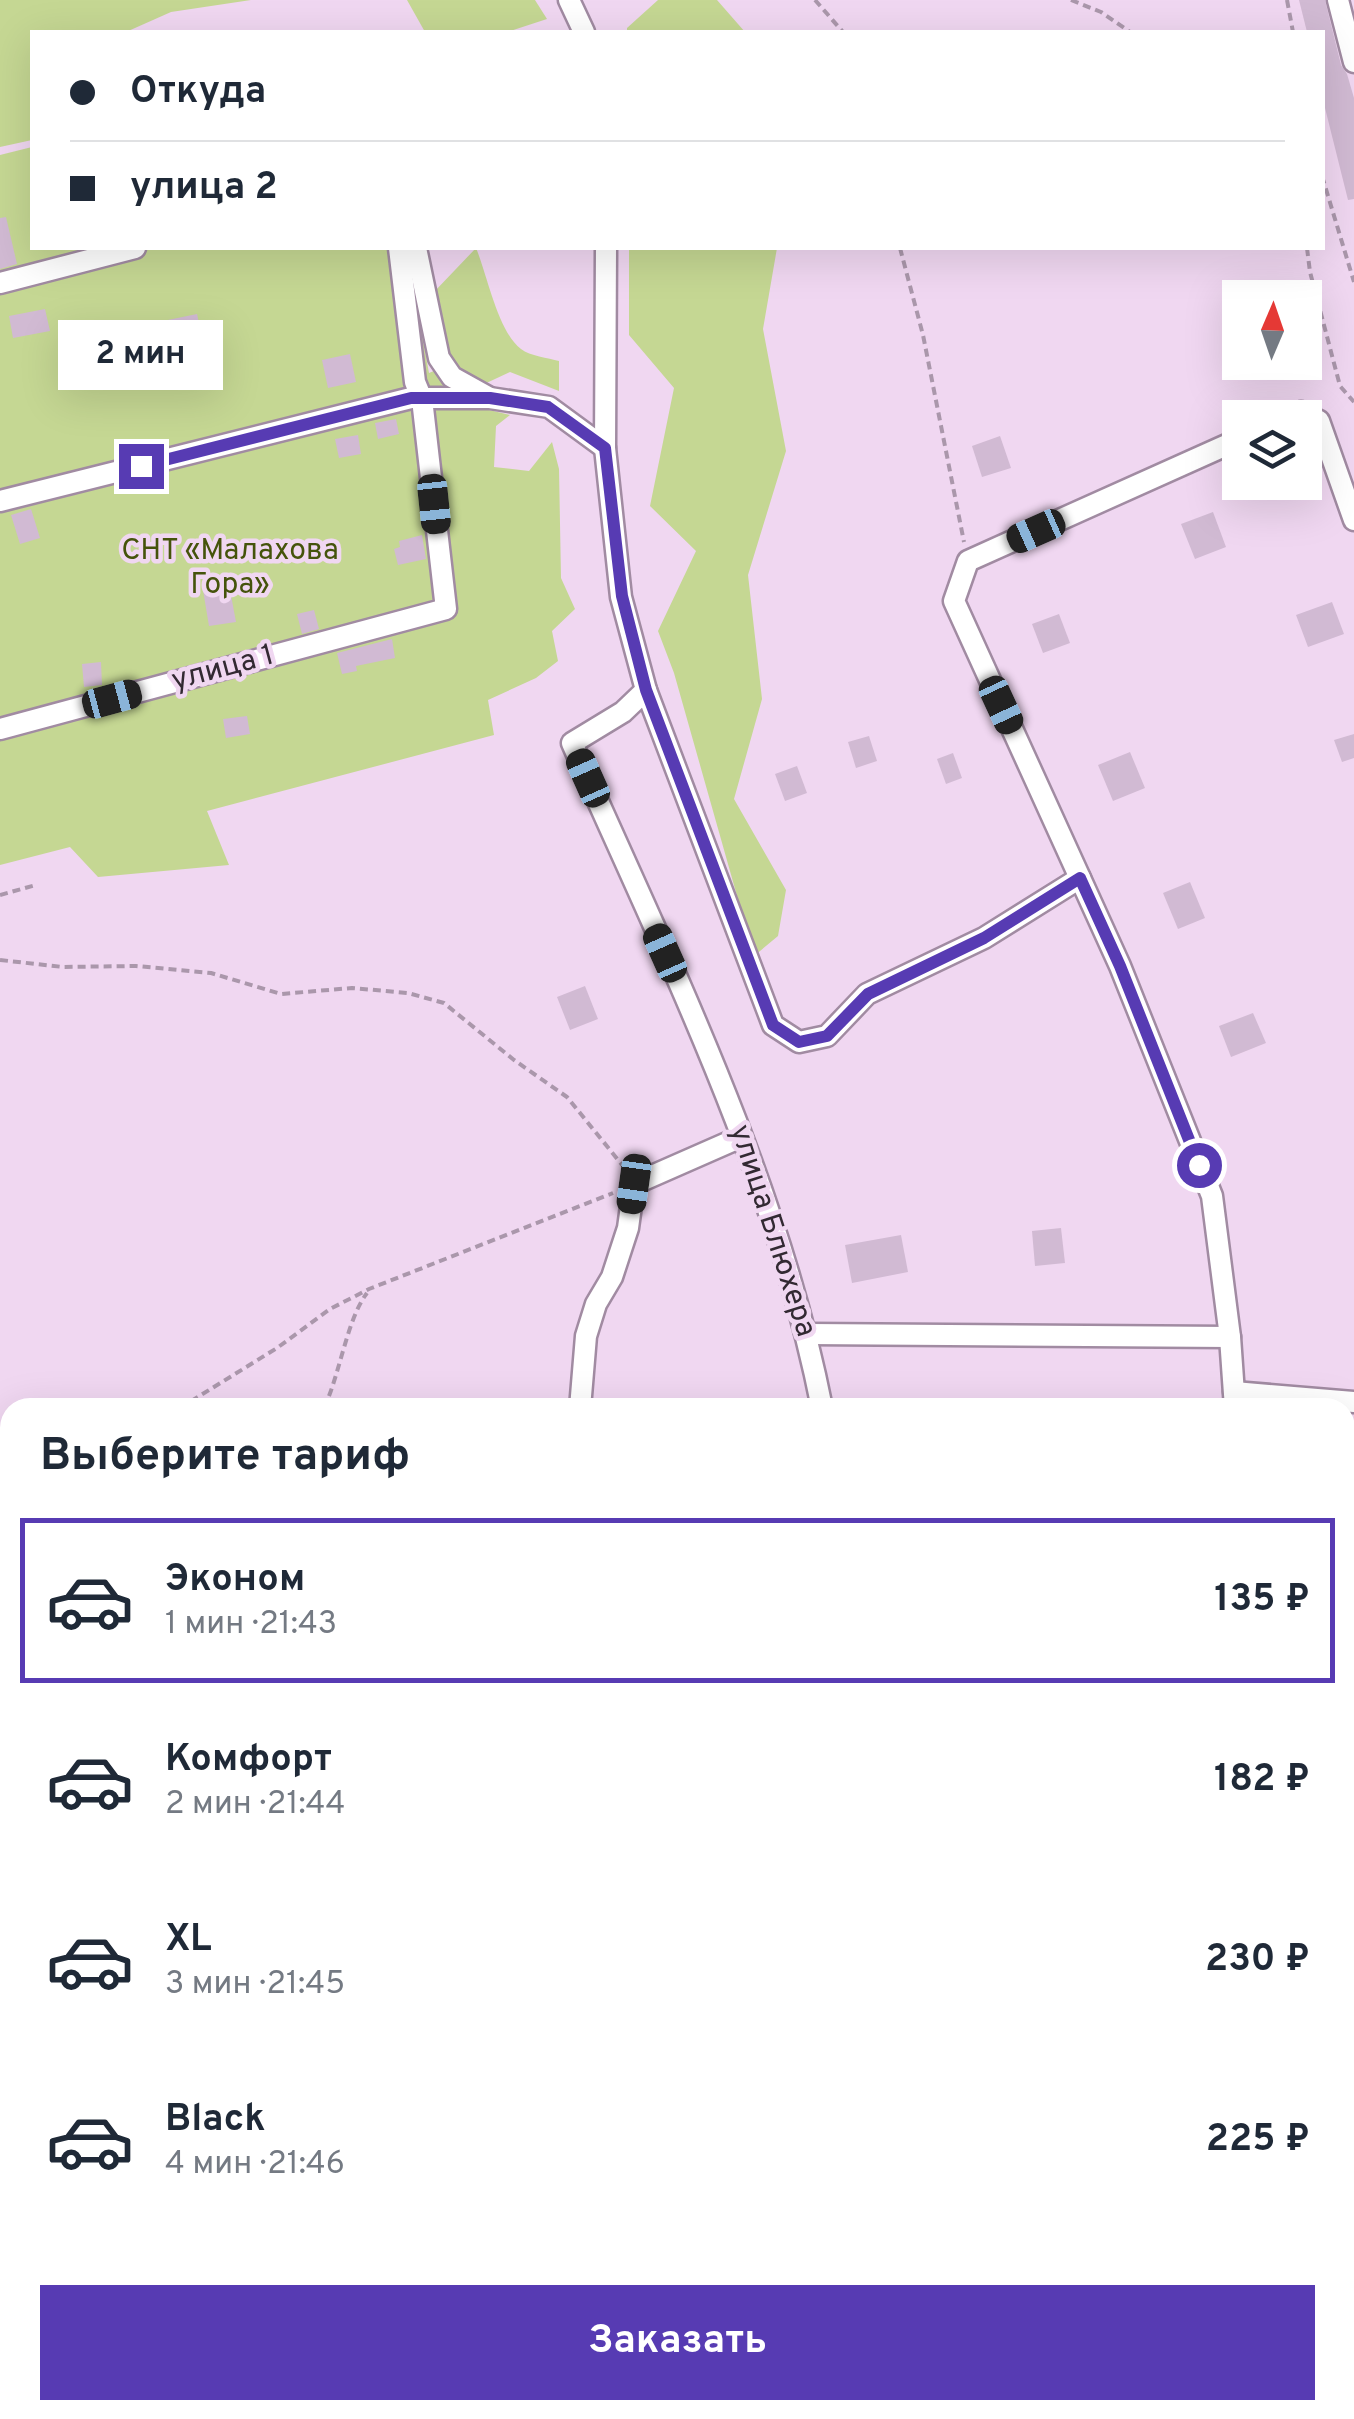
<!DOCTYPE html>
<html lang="ru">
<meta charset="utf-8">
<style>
:root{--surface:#fff;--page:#f2f2f3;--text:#1f2937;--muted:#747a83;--line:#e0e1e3;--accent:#573bb3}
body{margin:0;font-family:Overpass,sans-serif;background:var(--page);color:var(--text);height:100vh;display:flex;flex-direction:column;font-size:38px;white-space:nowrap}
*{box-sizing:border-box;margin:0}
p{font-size:32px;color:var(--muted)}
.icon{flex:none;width:55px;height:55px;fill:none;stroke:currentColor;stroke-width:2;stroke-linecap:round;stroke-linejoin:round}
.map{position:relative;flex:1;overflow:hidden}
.sheet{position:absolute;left:0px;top:1398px;width:1355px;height:1022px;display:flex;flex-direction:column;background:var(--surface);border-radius:30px 30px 0 0;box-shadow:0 10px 40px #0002}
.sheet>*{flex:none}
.guide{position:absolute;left:30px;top:30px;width:1295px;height:220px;border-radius:0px;box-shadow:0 10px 40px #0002;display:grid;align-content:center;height:220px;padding:0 40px;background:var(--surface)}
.needle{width:65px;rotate:2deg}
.controls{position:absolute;left:1222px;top:280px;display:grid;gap:20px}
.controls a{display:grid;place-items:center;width:100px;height:100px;border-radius:0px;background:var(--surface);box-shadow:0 10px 40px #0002;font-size:50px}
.end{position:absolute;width:45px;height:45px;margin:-22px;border:12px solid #573bb3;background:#fff;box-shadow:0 0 0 5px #fff}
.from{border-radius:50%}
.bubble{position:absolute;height:70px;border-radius:0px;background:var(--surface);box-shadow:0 10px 40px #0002;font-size:32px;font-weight:700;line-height:70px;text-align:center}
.car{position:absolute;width:30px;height:60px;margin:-30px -15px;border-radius:12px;box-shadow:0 0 8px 2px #0007;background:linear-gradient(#222 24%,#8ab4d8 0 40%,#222 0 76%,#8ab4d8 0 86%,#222 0)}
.guide b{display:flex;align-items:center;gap:35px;height:95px;font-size:38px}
.guide b+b{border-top:2px solid var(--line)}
.guide i{width:25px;height:25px;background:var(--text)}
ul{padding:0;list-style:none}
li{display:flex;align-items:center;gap:30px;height:165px;margin:0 20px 15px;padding:0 20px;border:5px solid transparent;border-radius:0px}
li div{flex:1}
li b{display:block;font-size:38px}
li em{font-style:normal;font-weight:700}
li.current{border-color:var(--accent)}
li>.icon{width:90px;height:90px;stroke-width:1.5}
h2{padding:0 40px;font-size:45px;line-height:120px}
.action{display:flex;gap:20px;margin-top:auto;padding:20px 40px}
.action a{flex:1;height:115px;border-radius:0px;background:var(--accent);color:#fff;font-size:40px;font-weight:700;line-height:115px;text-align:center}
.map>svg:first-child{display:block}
.green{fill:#c5d793}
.building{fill:#d1bad3}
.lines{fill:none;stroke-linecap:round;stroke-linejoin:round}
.minor-casing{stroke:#a18ba2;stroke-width:25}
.path{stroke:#aa97ab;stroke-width:4;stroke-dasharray:8 5;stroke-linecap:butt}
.minor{stroke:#fff;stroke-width:20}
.route{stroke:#573bb3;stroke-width:12}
.labels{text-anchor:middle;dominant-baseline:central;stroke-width:9;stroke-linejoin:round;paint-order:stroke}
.park-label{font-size:30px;fill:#45530b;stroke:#f0d7f1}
.street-label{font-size:30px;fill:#322932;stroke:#f0d7f1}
</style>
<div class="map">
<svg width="1354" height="2419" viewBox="0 0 1354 2419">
<rect width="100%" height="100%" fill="#f0d7f1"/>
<g class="green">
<path d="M0 0H251L171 12 126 32H32V140L0 147Z"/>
<path d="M407 0H535L547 19 507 32H425Z"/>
<path d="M658 0H717L745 32H627V28Z"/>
<path d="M32 147V248H406L429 373 436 370 485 409 510 415 496 426 494 467 529 471 552 442 559 469 561 578 575 609 552 631 558 661 536 678 488 700 494 735 207 811 229 865 98 877 70 847 0 865V155Z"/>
<path d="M476 248C487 274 498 332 521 349 530 356 548 358 559 361V391L510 372 480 386 457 375 444 357 434 292Z"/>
<path d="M629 248H777L763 329 786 451 748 575 762 699 734 799 786 890 778 936 754 956 674 673 658 631 696 551 650 506 674 388 629 335Z"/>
<path d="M0 1865 10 1876V2202L0 2203Z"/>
</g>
<g class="building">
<path d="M1299 0H1325L1341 65 1347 74 1354 98V199L1348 200 1322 96V32H1307Z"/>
<path d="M6 217 17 264 0 269V218Z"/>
<path d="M45 309 50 331 13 338 9 316Z"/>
<path d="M197 314 201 332 157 341 153 323Z"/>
<path d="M350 354 356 382 328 388 322 360Z"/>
<path d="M396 419 399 434 378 439 375 423Z"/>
<path d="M358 435 361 454 339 458 335 439Z"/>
<path d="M1000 436 1011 468 982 477 972 446Z"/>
<path d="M31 509 40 538 20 544 11 515Z"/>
<path d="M1213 512 1226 547 1195 559 1181 524Z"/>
<path d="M422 535 426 559 398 565 394 549 400 547 399 541Z"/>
<path d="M228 579 236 622 209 626 202 584Z"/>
<path d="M1332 602 1344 634 1308 647 1296 615Z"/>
<path d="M314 610 319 629 302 634 297 614Z"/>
<path d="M1059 614 1070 643 1043 653 1032 624Z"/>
<path d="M392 639 395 658 356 666 357 671 342 674 337 653Z"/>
<path d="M101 662 102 685 84 687 82 664Z"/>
<path d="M247 716 250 734 226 738 223 719Z"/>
<path d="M1354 734V758L1342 762 1334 740Z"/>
<path d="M869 736 877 761 856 768 848 742Z"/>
<path d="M1130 752 1145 788 1113 801 1098 765Z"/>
<path d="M953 753 962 778 946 784 937 759Z"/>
<path d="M797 766 807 793 785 801 775 774Z"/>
<path d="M1190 882 1205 918 1178 929 1163 893Z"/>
<path d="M585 986 598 1019 570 1030 557 997Z"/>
<path d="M1253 1013 1266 1043 1231 1057 1219 1026Z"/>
<path d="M1061 1228 1065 1263 1035 1266 1032 1231Z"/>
<path d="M901 1235 908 1272 852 1283 845 1245Z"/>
</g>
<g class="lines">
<g class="minor-casing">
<g id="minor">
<path d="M569 0 584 32"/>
<path d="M1338 0 1354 62"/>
<path d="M416 248 439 358 452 377 488 397"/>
<path d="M606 248 605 448 621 597 646 690 623 712 572 743C667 958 776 1175 822 1408"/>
<path d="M0 283 135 248"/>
<path d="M1288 418 1301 412 1319 421 1354 520"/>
<path d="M0 501 411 398H490L549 407 605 448"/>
<path d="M646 690 773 1025 799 1042 827 1036 867 994 984 938 1080 878"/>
<path d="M0 729 446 609 422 399 415 382 399 248"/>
<path d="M808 1334 1230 1337"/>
<path d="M1234 1392 1354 1402"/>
<path d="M580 1408 586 1336 596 1304 612 1277 628 1228 634 1184 741 1137"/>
<path d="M1235 1408 1230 1337 1212 1196 1120 966 954 601 968 561 1240 439"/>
<path d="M1345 1814 1354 1838"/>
<path d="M1345 2370 1354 2367"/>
<path d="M612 2410 614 2419"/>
<path d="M1067 2410 1071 2419"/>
<path d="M1216 2419 1241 2410"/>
</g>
</g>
<g class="path">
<path d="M815 0 843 32"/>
<path d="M1071 0 1101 12 1130 32"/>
<path d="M1287 0 1293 32"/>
<path d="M1322 176 1354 282"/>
<path d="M900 248 923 335 964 542"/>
<path d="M1307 248 1310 272 1340 386 1354 402"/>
<path d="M0 895 36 885"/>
<path d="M0 960 63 967 136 966 211 973 281 994 352 988 408 993 444 1003 514 1060 567 1097 623 1166"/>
<path d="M180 1408 277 1348 330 1309 369 1289 613 1193"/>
<path d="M324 1408C340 1374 347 1319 367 1293"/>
<path d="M0 1517 10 1510"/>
<path d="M265 2419V2410"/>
</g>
<use href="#minor" class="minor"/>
</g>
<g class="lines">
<path class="route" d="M141 466 411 398H490L548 407 605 448 622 596 646 690 773 1025 799 1042 827 1036 868 994 984 938 1080 878 1120 966 1199 1165"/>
</g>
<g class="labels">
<g class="park-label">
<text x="230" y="551">СНТ «Малахова<tspan x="230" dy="34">Гора»</tspan></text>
</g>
<g class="street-label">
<text transform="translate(223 669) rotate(-15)">улица 1</text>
<text transform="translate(772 1231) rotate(72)">улица Блюхера</text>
</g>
</g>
</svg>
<div class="controls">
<a><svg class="needle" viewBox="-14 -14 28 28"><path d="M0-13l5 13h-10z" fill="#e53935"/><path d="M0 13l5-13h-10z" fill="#747a83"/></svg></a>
<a><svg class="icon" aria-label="layers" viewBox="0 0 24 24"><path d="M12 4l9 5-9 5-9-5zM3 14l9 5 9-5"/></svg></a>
</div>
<i class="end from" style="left:1199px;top:1165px"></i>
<i class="end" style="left:141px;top:466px"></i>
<div class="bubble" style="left:58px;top:320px;width:165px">2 мин</div>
<i class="car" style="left:434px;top:504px;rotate:174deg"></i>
<i class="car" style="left:1036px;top:531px;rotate:246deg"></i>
<i class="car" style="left:112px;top:699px;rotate:75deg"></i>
<i class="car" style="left:1001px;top:705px;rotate:155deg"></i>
<i class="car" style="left:588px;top:778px;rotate:336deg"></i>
<i class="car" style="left:665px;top:953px;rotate:336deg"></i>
<i class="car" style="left:634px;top:1184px;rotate:188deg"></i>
<div class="guide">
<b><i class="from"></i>Откуда</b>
<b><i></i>улица 2</b>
</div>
<section class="sheet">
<h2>Выберите тариф</h2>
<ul>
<li class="current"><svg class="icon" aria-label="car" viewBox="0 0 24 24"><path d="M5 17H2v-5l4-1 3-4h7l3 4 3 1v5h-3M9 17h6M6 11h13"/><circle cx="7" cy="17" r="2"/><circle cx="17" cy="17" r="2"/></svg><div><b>Эконом</b><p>1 мин · 21:43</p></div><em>135 ₽</em></li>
<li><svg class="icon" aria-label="car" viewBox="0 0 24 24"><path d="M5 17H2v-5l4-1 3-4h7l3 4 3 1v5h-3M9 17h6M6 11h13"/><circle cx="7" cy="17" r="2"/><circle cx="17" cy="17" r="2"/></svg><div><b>Комфорт</b><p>2 мин · 21:44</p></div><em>182 ₽</em></li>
<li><svg class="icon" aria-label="car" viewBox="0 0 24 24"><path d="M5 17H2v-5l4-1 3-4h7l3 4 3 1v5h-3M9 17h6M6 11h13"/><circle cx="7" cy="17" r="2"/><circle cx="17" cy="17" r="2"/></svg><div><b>XL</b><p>3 мин · 21:45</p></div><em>230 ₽</em></li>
<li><svg class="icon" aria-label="car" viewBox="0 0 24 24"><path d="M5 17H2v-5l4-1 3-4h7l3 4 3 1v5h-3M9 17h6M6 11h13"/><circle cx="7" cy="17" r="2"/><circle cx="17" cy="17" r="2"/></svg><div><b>Black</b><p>4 мин · 21:46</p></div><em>225 ₽</em></li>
</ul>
<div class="action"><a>Заказать</a></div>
</section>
</div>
